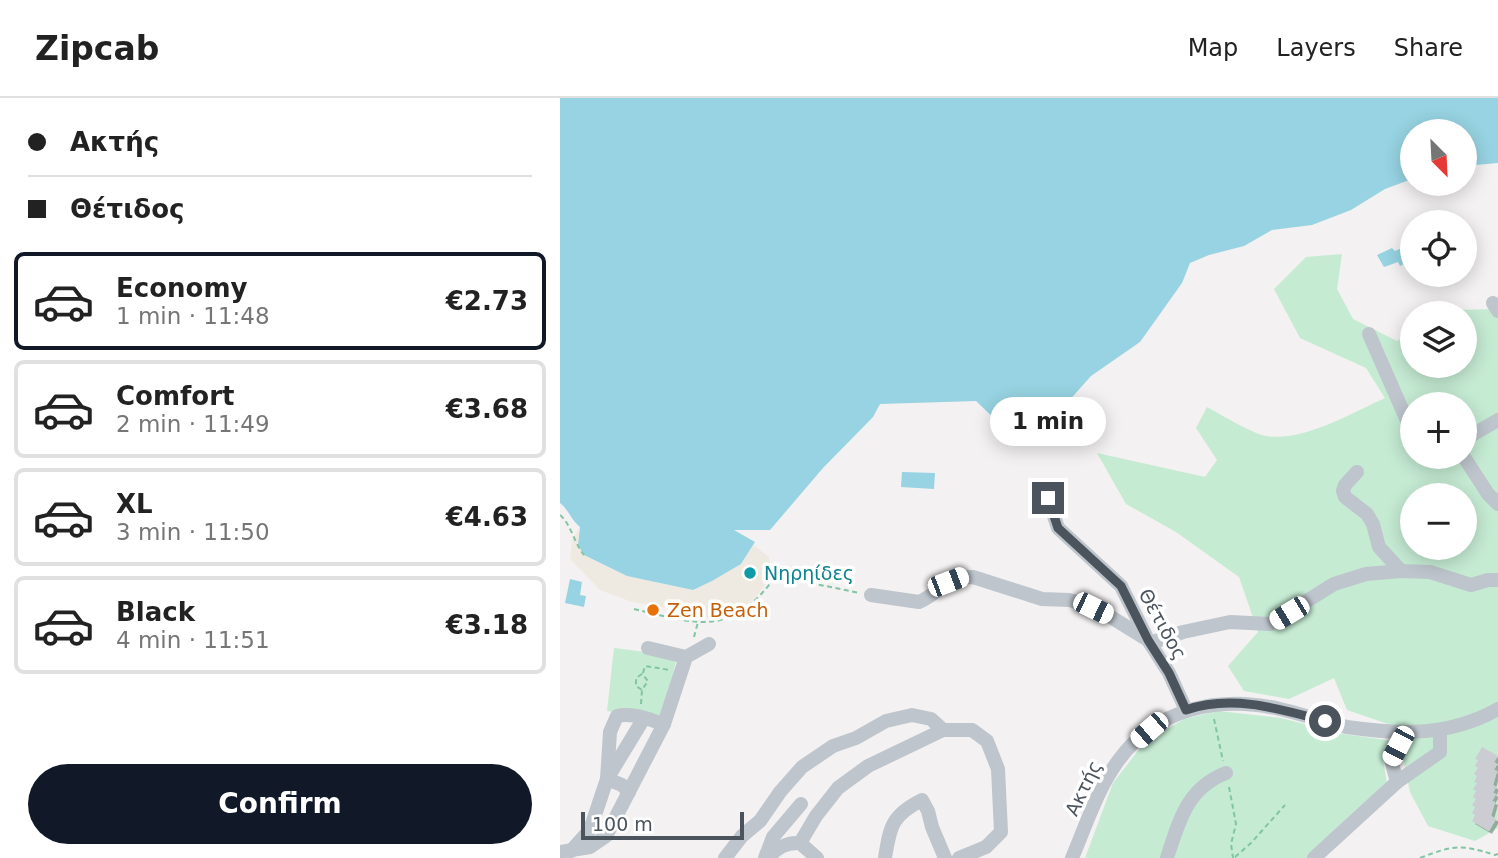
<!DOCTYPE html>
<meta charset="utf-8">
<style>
:root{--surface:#fff;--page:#f2f2f2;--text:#222;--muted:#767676;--line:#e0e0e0;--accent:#111827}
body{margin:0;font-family:"DejaVu Sans",sans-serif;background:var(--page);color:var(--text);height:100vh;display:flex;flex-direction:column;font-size:26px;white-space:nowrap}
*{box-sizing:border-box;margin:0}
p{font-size:23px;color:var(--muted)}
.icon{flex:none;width:38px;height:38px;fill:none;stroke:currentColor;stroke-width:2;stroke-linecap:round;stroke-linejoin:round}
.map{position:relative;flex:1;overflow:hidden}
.details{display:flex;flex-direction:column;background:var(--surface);width:560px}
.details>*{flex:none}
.hud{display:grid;align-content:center;height:154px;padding:0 28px;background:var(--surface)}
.needle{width:46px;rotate:156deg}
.controls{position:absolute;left:840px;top:21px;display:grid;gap:14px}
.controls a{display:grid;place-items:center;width:77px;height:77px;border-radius:50%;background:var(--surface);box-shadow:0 4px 18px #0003;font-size:35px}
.scale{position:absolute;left:21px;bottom:18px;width:163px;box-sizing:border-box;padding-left:7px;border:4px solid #4b545c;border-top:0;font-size:19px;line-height:24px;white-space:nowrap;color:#4b545c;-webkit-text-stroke:5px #fff;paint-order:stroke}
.end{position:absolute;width:32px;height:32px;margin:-16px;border:9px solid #4b545c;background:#fff;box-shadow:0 0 0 4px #fff}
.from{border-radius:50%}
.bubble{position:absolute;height:49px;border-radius:24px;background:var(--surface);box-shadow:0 4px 18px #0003;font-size:23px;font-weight:700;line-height:49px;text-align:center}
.car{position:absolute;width:21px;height:42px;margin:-21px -10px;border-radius:9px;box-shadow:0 0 5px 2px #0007;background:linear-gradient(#fff 24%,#345 0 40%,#fff 0 76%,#345 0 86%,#fff 0)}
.hud b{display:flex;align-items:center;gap:24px;height:66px;font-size:26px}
.hud b+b{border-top:2px solid var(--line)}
.hud i{width:18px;height:18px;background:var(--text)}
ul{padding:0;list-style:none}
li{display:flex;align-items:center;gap:21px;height:98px;margin:0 14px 10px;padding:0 14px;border:4px solid var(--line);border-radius:10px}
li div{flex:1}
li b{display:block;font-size:26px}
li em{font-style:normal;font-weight:700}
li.selected{border-color:var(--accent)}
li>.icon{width:63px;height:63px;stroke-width:1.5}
.primary-button{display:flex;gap:14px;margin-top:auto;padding:14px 28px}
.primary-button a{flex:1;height:80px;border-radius:42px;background:var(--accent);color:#fff;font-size:28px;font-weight:700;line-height:80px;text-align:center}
header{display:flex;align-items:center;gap:42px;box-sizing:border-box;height:98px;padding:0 35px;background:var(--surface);border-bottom:2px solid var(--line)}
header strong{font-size:33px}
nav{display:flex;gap:38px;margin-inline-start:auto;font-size:24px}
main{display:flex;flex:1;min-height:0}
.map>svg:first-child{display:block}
.green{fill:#c5ebd3;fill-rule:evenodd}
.sand{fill:#efeae1}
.water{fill:#97d3e2}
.building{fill:#cbcdd3;filter:url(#shadow)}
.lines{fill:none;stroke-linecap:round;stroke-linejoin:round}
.path{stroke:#81c5a3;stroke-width:2;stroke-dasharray:5 3.5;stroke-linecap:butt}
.minor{stroke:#bec5cc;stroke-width:14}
.route{stroke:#4b545c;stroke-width:9}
.culture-dot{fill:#0f9aa8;stroke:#fff;stroke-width:2.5}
.food-dot{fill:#e8710a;stroke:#fff;stroke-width:2.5}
.labels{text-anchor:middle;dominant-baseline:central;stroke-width:7;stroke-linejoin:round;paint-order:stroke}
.culture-label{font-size:19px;fill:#0d838f;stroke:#fff;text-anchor:start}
.food-label{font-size:19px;fill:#c56008;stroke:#fff;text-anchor:start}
.street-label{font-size:19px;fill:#4b545c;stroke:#fff}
</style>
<header>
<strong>Zipcab</strong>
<nav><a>Map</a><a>Layers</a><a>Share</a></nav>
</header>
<main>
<section class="details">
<div class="hud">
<b><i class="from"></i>Ακτής</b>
<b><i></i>Θέτιδος</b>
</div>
<ul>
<li class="selected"><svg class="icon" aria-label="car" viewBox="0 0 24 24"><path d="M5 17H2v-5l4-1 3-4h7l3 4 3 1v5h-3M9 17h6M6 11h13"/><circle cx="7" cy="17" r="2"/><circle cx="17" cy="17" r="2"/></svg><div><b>Economy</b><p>1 min · 11:48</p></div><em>€2.73</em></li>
<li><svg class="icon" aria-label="car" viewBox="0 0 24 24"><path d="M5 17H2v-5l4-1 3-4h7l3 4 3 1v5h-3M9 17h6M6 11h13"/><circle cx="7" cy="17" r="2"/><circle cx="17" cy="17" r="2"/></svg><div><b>Comfort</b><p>2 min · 11:49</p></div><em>€3.68</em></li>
<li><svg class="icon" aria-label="car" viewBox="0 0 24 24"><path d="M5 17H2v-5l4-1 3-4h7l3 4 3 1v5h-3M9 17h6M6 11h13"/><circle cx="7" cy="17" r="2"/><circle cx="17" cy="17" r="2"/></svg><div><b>XL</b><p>3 min · 11:50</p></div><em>€4.63</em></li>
<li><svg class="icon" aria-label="car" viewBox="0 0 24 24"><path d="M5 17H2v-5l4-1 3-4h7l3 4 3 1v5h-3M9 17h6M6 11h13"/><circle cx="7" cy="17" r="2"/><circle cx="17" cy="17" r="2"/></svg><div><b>Black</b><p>4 min · 11:51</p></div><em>€3.18</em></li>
</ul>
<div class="primary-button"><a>Confirm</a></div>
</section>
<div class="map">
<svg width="938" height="760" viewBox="0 0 938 760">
<defs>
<filter id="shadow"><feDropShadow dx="3" dy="3" stdDeviation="0" flood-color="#0004"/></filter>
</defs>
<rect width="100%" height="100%" fill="#f3f1f1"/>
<g class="green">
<path d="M782 156 777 191 793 221 837 243 852 235V268H905V215H891L897 212 938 211V730L915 743 868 728 850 694 837 629 787 612 774 580 729 601 684 593 668 568 698 534 679 479 616 434 566 406 537 355 645 379 657 362 636 330 647 309C660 316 693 336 706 338 743 344 792 315 825 300L806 270 740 240 714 191 746 159ZM852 306H905V359H852ZM852 397H905V450H852Z"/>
<path d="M54 550 117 558 104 621 47 613Z"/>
<path d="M659 613 721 620 783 636 834 643 823 662 827 685 747 760H525L553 685 584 645 624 621Z"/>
</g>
<g class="sand">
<path d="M498 315 492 339 457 343 440 326Z"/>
<path d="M20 429 18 447 24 457 67 478 133 492 152 483 181 466 194 447 209 459 212 477 194 502 176 514 156 523 114 511 72 504 40 492 10 461 12 442Z"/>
</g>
<g class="water">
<path d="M0 0H938V65L905 68V33H852V81L825 91 791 112 752 127 712 132 684 148 649 157 630 165 622 185 580 244 531 278 498 315 440 326 416 303 320 306 313 319 263 370 210 432H174L195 444 181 466 152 483 133 492 67 478 24 457 18 447 20 429C11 422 9 412 0 405Z"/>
<path d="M849 147 852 162 840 168 838 164 824 169 817 157 832 150 835 153Z"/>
<path d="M342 374 375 375 374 391 341 389Z"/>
<path d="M10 481 22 484 20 497 26 498 24 509 5 505Z"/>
</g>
<path class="building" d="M922 649 938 658 934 664 937 666 934 672 937 673 933 687 936 689 933 695 936 696 932 703 935 704 931 718 936 721 929 733 912 723 915 717 912 715 915 709 912 707 916 701 913 699 916 693 913 691 917 685 914 684 917 678 914 676 918 670 915 668 918 662 915 661Z"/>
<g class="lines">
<g class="path">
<path d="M0 417C11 426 14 445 24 457"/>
<path d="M74 511C141 527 171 539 216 478L300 495"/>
<path d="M134 539 138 524"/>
<path d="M83 575 85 568 110 572"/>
<path d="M81 606 82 592 88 583 82 576 76 580V588L82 592"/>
<path d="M654 621 663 663"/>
<path d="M669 689 676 726 671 746 673 760"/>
<path d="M675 759 691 745 725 707"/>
<path d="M860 760C894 747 900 746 935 757L938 756"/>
</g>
<g class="minor">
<path d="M933 205 938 213"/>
<path d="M809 236 852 334"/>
<path d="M905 341 938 322"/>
<path d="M904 359 928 396 938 406"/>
<path d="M797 374 785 387 783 393 785 399 807 416 813 426 819 449 841 473"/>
<path d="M488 400 498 430 561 488 588 542 609 575 626 612"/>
<path d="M311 497 359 504C381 495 382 479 413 479L482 501 509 502 521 505 546 516 588 542"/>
<path d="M590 545 623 534 670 524 710 526 774 486 806 476 841 473 870 474 911 487 928 482H938"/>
<path d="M88 550 126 559"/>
<path d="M837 684 880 654V633"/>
<path d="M69 694 62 687 47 681 84 620"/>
<path d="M240 745 256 718 278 690 308 668 383 632H412L427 643 438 671 441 734 426 749 399 760"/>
<path d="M11 753 29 733 33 723 47 681 50 634 57 618C72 614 90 622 104 626"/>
<path d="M0 754 30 749 46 738 104 626 126 559 149 546"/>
<path d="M165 760 182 738 200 723 220 694 242 669 273 648 296 640 326 623 352 617 371 621 383 632"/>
<path d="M205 760 213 739 241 706"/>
<path d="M208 760C217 750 226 744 240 745L257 760"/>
<path d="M325 760C330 728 332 717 362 702L368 713 372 729 385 760"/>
<path d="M512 760C526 727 537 692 558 663 596 610 659 597 720 611 743 616 765 625 787 629 841 637 890 638 938 611"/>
<path d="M607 760C619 723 627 690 666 675"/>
<path d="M754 760 837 684 831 662 846 634"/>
</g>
</g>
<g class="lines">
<path class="route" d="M488 400 498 430 561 488 588 542 609 575 626 612C672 596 720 611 765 623"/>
</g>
<circle class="culture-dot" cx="190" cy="475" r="7"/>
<circle class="food-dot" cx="93" cy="512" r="7"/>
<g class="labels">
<g class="culture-label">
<text x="204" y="475">Νηρηίδες</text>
</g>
<g class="food-label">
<text x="107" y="512">Zen Beach</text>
</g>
<g class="street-label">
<text transform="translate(603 526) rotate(61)">Θέτιδος</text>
<text transform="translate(523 690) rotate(-64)">Ακτής</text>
</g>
</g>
</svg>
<div class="controls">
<a><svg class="needle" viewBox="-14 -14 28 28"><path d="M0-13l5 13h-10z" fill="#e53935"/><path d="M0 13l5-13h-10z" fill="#767676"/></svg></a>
<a><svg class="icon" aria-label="locate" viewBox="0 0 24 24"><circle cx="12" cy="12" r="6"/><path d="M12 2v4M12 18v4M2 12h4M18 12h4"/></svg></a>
<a><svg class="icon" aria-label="layers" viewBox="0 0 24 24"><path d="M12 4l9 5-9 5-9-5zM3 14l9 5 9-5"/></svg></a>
<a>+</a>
<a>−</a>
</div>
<div class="scale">100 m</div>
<i class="end from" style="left:765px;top:623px"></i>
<i class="end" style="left:488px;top:400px"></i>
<div class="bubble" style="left:430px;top:299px;width:116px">1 min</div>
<i class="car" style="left:388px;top:484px;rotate:69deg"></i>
<i class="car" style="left:533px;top:510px;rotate:116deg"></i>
<i class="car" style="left:729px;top:515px;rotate:239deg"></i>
<i class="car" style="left:589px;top:632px;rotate:229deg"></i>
<i class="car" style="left:838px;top:648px;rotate:208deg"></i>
</div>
</main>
